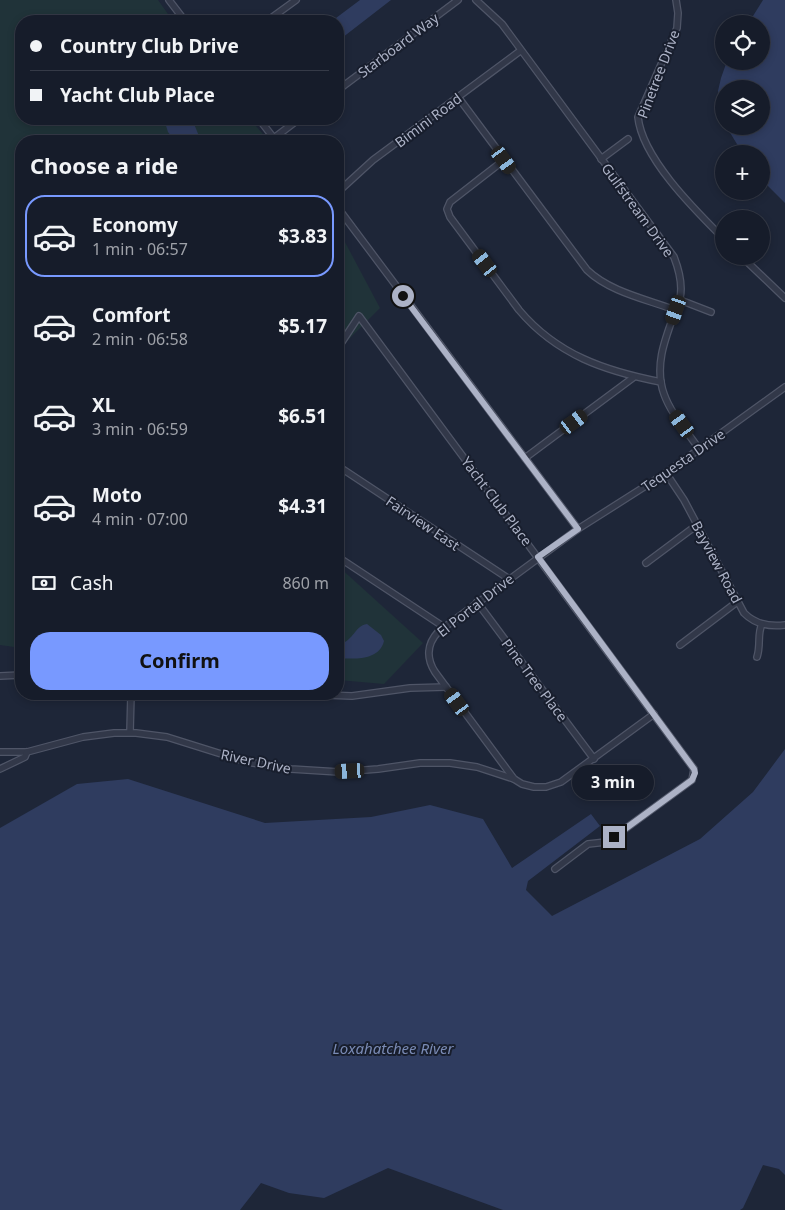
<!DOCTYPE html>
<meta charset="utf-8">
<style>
:root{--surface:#161c2a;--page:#1f2532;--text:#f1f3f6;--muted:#9ea1a8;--line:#353a47;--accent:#7899ff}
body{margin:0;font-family:"Noto Sans",sans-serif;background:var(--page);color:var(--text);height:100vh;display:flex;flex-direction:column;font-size:19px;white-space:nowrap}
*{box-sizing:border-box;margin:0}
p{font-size:16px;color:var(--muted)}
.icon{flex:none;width:28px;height:28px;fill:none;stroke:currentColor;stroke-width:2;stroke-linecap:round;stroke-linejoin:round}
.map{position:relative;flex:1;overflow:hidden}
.details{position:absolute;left:15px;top:135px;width:329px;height:565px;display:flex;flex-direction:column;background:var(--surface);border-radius:20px;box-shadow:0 2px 8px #0003,0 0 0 1px var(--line)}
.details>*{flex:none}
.top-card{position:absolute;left:15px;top:15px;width:329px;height:110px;border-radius:20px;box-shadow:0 2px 8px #0003,0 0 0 1px var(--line);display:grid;align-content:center;height:110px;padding:0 15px;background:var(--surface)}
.controls{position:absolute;left:715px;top:15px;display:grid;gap:10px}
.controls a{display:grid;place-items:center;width:55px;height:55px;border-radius:50%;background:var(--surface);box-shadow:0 2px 8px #0003,0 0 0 1px var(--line);font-size:25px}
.end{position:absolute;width:22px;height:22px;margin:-11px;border:6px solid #acb2c6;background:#111;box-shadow:0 0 0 2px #111}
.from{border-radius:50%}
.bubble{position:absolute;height:35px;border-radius:18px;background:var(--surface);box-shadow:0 2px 8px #0003,0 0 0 1px var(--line);font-size:16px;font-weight:700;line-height:35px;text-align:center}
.car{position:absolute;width:15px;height:30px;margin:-15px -8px;border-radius:6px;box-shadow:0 0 4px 1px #0007;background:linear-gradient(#222 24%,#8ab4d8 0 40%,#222 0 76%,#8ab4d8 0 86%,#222 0)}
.top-card b{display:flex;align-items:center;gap:18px;height:48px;font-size:19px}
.top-card b+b{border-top:1px solid var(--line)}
.top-card i{width:12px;height:12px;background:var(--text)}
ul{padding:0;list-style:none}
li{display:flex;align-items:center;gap:15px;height:82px;margin:0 10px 8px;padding:0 5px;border:2px solid transparent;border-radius:20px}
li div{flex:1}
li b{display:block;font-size:19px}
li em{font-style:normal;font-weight:700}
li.current{border-color:var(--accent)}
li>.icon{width:45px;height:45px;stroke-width:1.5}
h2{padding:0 15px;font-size:22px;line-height:60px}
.pay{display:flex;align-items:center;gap:12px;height:55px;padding:0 15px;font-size:19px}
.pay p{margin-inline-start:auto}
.primary-button{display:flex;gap:10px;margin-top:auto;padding:10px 15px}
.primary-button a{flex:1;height:58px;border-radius:20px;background:var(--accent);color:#111;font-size:20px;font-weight:700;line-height:58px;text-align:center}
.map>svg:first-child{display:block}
.green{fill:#203339}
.water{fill:#2f3c5f}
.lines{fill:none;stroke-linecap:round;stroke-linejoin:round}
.minor-casing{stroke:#4f5567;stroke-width:8}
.minor{stroke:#323849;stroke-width:5.5}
.route{stroke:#acb2c6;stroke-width:6}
.labels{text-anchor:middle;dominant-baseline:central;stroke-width:4;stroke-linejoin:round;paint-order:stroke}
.street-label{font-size:14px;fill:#acb2c6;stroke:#181e2d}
.water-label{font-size:15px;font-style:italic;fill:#7a8bb5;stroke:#181e2d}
</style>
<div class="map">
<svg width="785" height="1210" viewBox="0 0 785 1210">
<rect width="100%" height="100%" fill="#1e2638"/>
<g class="green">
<path d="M0 0H158L173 21H21V119H250L269 141H21V648L0 645Z"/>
<path d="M338 229 380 308 338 350Z"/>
<path d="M338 566 423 643 384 684 338 680Z"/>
</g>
<g class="water">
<path d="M360 0H391L338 41V21H332Z"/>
<path d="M763 0H785V203L761 179V154H743L726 126H761V89H724V120L718 91 721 78 727 61H761V24H748Z"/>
<path d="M164 119H192L201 141H175L168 132Z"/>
<path d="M367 624 381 635 384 641C379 661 354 659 338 658V645C355 640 354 626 367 624Z"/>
<path d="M785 749V1175L779 1169 763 1165 743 1208 740 1210H503L388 1168 324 1198 289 1193 261 1183 240 1210H0V828L77 784 128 779 265 823 371 817 430 805 483 819 512 868 591 814 600 826 528 881 526 890 552 916 700 839 753 792Z"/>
</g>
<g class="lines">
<g class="minor-casing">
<g id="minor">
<path d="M169 0 185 21"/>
<path d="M476 0 502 24 674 257C679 270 683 284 680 298 679 303 676 308 675 312 665 339 654 366 664 394 671 414 687 431 699 449"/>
<path d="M676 0 678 13 677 28 638 117C642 158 695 210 724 239"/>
<path d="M267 21 296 0"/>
<path d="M338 90 458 0"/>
<path d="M458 97 587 270C610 292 646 299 675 310"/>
<path d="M259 119 276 141"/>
<path d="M274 138 299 119"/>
<path d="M601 159 628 139"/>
<path d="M504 160 450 202 447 209 450 217 519 310C557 355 605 371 661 382"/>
<path d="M338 192 373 160 520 51"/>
<path d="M338 208 578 529"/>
<path d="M741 256 785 298"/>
<path d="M680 300 711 312"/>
<path d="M338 348 359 316 694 769 692 780 614 837 606 842 588 844 555 869"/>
<path d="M525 458 634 377"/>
<path d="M338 466 509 579"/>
<path d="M666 473 684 500 744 613C755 624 770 627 785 625"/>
<path d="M338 557 444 627"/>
<path d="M646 563 697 525"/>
<path d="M477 602 594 759"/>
<path d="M680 645 737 602"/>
<path d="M757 657C761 645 757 634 762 624"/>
<path d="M0 676 21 675"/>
<path d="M298 694 352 696 410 688 446 687"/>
<path d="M654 714 561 782 546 787H534L522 784 514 779 435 672C426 658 427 644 438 632L578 529 666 473 785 387"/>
<path d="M130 732 131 694"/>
<path d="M0 752H27L83 737 114 733H136L167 737 247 762 291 769 339 772 378 769 420 763H450L477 767 514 779"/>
<path d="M0 769 25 757 27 752"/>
</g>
</g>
<use href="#minor" class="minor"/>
</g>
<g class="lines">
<path class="route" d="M403 296 578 529 538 557 694 769 695 773 692 780 614 837"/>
</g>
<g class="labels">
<g class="street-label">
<text transform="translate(398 45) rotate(-37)">Starboard Way</text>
<text transform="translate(658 74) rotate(-69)">Pinetree Drive</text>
<text transform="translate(428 120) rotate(-37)">Bimini Road</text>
<text transform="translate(638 210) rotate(54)">Gulfstream Drive</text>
<text transform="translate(683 460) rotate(-35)">Tequesta Drive</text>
<text transform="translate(497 501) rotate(53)">Yacht Club Place</text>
<text transform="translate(423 523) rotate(34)">Fairview East</text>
<text transform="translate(717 562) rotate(62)">Bayview Road</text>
<text transform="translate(475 605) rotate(-38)">El Portal Drive</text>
<text transform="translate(535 680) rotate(53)">Pine Tree Place</text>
<text transform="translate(256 761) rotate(12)">River Drive</text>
</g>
<g class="water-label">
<text x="393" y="1048">Loxahatchee River</text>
</g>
</g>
</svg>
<div class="controls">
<a><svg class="icon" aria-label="locate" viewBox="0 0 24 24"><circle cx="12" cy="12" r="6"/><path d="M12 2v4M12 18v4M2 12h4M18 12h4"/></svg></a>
<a><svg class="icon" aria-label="layers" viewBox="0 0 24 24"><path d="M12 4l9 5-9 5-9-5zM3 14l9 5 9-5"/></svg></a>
<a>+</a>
<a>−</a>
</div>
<i class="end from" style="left:403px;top:296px"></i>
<i class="end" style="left:614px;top:837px"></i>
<div class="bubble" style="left:572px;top:765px;width:82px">3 min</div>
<i class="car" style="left:504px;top:160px;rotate:144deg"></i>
<i class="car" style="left:485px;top:263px;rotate:323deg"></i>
<i class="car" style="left:676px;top:310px;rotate:199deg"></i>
<i class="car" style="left:574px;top:422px;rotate:54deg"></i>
<i class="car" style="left:682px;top:424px;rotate:324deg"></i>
<i class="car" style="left:457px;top:702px;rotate:324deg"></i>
<i class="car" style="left:350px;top:771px;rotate:267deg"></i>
<div class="top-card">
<b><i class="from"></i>Country Club Drive</b>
<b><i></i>Yacht Club Place</b>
</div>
<section class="details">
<h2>Choose a ride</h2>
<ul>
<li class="current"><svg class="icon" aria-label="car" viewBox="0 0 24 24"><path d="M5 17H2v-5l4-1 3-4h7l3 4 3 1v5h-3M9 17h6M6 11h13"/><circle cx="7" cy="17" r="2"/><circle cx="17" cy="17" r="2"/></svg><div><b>Economy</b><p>1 min · 06:57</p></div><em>$3.83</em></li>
<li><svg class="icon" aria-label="car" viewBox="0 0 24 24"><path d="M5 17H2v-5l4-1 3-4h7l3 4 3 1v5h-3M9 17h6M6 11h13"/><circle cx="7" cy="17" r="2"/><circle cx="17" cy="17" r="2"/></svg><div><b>Comfort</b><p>2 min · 06:58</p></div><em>$5.17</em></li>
<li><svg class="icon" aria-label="car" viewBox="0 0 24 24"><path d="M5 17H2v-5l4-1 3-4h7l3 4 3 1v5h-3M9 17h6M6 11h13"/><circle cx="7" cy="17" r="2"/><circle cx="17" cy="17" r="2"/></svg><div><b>XL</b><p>3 min · 06:59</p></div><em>$6.51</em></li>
<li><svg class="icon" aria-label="car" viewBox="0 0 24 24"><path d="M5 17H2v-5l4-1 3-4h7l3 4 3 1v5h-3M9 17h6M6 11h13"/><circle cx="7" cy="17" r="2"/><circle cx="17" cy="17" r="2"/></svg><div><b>Moto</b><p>4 min · 07:00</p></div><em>$4.31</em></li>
</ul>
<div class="pay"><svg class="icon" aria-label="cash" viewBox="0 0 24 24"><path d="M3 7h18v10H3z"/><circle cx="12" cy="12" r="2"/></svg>Cash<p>860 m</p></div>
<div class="primary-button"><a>Confirm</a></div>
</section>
</div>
